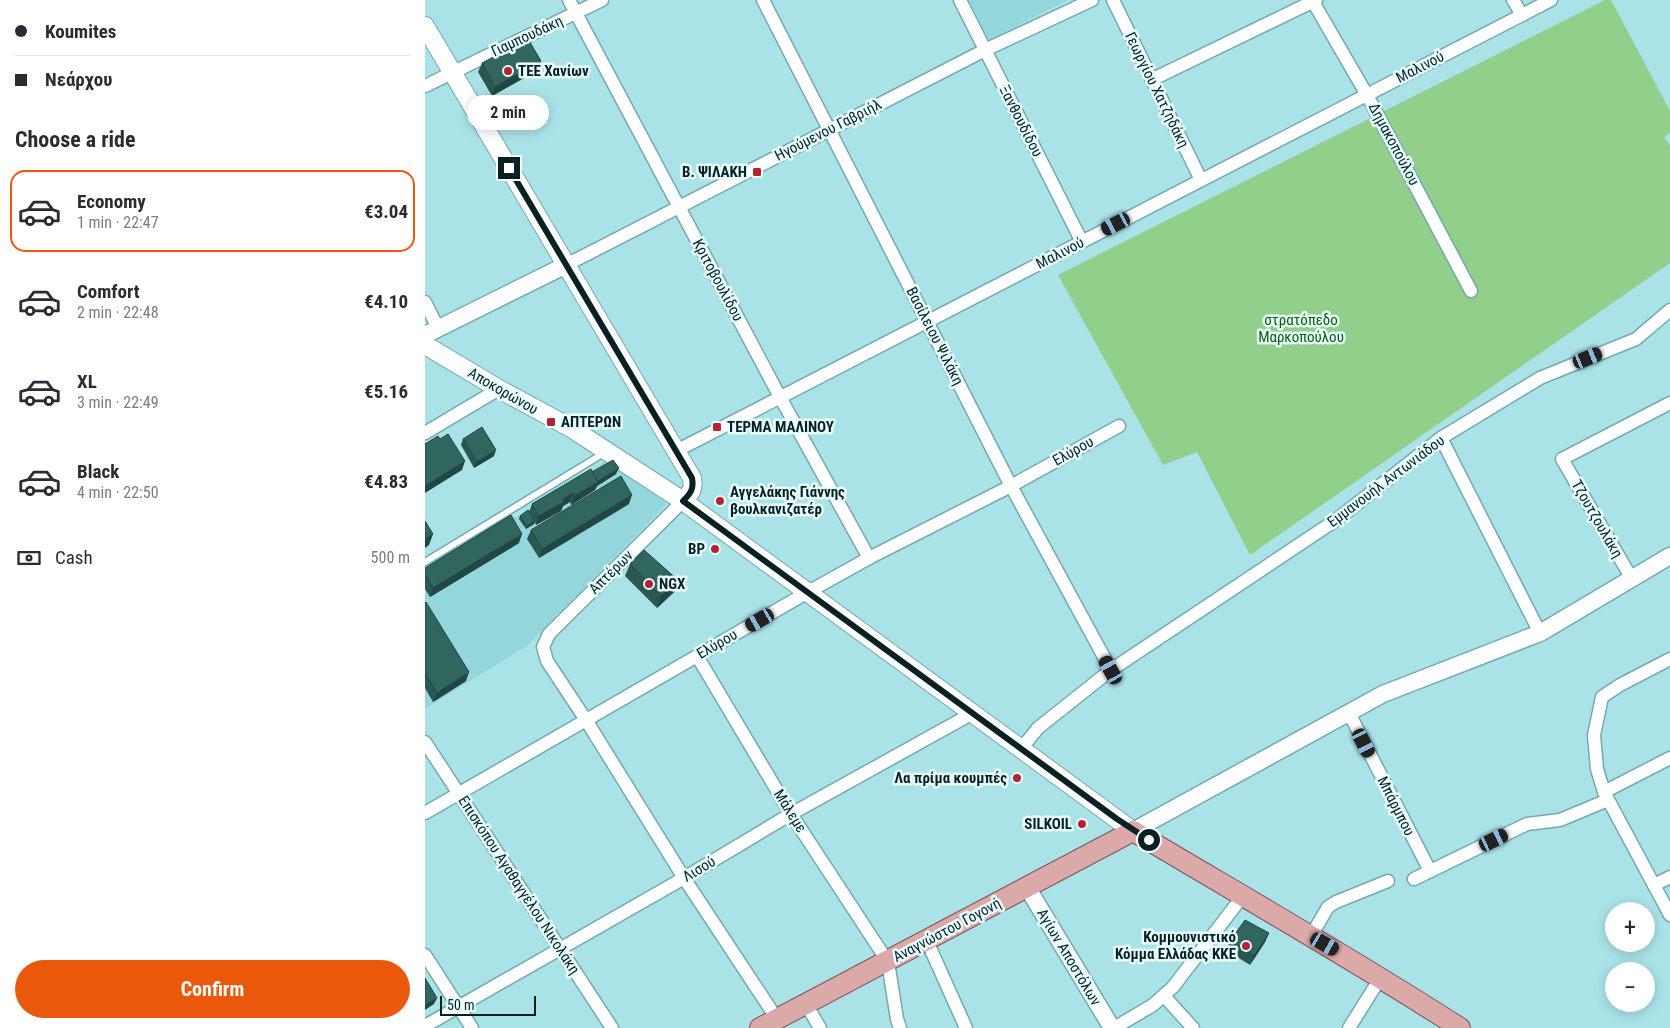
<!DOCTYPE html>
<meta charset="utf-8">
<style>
:root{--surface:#fff;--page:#f2f2f3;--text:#2b2b33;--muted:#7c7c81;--line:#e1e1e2;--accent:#ea580c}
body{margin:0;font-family:"Roboto Condensed",sans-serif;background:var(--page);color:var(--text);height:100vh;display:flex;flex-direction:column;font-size:19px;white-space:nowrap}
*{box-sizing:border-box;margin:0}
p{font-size:16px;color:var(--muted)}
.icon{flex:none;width:28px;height:28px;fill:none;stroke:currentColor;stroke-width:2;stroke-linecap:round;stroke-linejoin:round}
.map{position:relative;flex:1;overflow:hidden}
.drawer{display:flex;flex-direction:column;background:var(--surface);width:425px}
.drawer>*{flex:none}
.banner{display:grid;align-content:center;height:110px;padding:0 15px;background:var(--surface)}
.tools{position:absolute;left:1180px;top:902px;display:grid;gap:10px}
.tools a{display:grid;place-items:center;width:50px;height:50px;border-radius:50%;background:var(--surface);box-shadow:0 2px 12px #0003;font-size:25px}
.scale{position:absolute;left:15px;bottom:12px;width:96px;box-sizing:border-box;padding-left:5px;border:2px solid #092123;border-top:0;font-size:14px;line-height:18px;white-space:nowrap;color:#092123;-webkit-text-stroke:4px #e7fdff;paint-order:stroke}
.end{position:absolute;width:22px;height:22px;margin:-11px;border:6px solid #092123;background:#fff;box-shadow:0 0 0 2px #fff}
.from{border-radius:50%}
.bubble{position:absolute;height:35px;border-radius:18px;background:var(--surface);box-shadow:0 2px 12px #0003;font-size:16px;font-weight:700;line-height:35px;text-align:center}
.car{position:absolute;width:15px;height:30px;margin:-15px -8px;border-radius:6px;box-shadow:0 0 4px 1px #0007;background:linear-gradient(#222 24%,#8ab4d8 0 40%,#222 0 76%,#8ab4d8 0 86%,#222 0)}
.banner b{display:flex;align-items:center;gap:18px;height:48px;font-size:19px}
.banner b+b{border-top:1px solid var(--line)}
.banner i{width:12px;height:12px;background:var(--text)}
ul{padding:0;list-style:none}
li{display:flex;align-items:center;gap:15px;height:82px;margin:0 10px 8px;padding:0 5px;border:2px solid transparent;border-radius:15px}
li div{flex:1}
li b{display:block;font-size:19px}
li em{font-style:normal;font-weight:700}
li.current{border-color:var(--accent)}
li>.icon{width:45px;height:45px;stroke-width:1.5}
h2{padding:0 15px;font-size:22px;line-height:60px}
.pay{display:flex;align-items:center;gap:12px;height:55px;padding:0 15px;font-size:19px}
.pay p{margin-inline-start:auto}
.button{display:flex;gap:10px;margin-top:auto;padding:10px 15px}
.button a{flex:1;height:58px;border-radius:30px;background:var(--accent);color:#fff;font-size:20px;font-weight:700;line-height:58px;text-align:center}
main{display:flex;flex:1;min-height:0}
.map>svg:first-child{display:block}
.built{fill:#93d7dc}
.green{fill:#91cf8b}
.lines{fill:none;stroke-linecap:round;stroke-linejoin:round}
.service-casing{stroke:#72aaaf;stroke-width:9}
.minor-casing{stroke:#72aaaf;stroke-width:15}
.tertiary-casing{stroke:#72aaaf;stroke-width:19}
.secondary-casing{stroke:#72aaaf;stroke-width:20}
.primary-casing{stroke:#825454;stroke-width:22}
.service{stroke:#fff;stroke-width:6}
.minor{stroke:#fff;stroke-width:12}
.tertiary{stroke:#fff;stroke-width:16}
.secondary{stroke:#fff;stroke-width:18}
.primary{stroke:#dba9a8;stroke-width:20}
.wall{fill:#2a5851}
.shaded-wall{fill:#224742}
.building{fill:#31665e;stroke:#224742}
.route{stroke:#092123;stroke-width:6}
.poi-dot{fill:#b52331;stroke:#e7fdff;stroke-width:2}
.labels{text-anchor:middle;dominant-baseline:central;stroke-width:5;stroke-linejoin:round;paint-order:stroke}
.street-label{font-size:15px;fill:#092123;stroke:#e7fdff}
.poi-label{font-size:15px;font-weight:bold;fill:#092123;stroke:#e7fdff;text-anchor:start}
.park-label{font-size:15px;fill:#086003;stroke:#e7fdff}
</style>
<main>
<section class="drawer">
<div class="banner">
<b><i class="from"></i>Koumites</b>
<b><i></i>Νεάρχου</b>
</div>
<h2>Choose a ride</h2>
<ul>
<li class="current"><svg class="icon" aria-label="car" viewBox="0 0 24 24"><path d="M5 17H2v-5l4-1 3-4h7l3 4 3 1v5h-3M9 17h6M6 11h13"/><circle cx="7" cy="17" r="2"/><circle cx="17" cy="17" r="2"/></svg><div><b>Economy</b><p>1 min · 22:47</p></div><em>€3.04</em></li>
<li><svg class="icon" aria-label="car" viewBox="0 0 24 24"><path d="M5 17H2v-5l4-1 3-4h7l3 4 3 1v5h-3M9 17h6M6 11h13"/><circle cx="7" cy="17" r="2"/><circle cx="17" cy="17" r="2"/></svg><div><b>Comfort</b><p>2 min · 22:48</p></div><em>€4.10</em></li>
<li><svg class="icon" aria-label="car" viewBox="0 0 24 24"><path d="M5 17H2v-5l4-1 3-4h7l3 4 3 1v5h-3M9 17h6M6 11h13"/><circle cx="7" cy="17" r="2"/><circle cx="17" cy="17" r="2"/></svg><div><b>XL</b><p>3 min · 22:49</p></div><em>€5.16</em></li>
<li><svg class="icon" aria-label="car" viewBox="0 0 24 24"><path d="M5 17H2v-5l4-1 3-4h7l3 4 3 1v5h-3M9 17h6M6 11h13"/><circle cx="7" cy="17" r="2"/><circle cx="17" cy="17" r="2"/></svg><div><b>Black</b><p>4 min · 22:50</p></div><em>€4.83</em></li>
</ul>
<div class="pay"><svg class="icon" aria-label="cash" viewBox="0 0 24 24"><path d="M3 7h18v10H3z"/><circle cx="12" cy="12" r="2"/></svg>Cash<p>500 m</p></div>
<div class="button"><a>Confirm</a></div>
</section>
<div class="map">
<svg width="1245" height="1028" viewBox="0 0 1245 1028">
<rect width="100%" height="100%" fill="#a9e3e8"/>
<g class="built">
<path d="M544 0H643L564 40Z"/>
<path d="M182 460 241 503 239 507 103 645 0 709V574Z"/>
</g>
<path class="green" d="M1180 0H1186L1245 111V133L1239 137 1245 145V263L825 555 772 452 738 465 633 275Z"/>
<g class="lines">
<g class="service-casing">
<path id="service" d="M0 562 179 453"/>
</g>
<g class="minor-casing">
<g id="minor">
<path d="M144 0 355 397 444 558"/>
<path d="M338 0 586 486 686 670"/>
<path d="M535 0 657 242"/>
<path d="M688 0 776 180"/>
<path d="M887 0 942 95 1046 291"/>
<path d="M1088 0 1097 15"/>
<path d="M728 79 891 0"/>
<path d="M0 86 177 0"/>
<path d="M141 265 560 50 667 0"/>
<path d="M0 302 13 328"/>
<path d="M0 433 74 389"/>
<path d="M1016 438 1115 633"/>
<path d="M251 451 1126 0"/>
<path d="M258 501 124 634 118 647 122 661 161 720 259 878 352 1019"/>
<path d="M1207 579 1137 459 1245 403"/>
<path d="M272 656 366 814 463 962 472 1019 475 1028"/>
<path d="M1245 659 1195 685 1177 697 1169 735 1172 769 1179 792 1245 915"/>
<path d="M924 713 1005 871"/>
<path d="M0 742 187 1028"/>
<path d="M596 749 613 728 686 670 911 520 1016 438 1115 378 1211 339 1245 310"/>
<path d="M1179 792 1245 758"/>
<path d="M0 813 383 592 444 558 586 486 694 426"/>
<path d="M989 879 1102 824 1135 820 1183 800"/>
<path d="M1229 885 1245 877"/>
<path d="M886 936 903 907 911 902 963 881"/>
<path d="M502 941 541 1028"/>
<path d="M0 955 47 1028"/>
<path d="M739 996 768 1028"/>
<path d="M381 1004 395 1028"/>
<path d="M0 1026 259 878 366 814 548 713"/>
<path d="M689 1028 728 1005 748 987 817 897"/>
<path d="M924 1028 956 977"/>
</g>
</g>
<g class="tertiary-casing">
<g id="tertiary">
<path d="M0 335 141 265"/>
<path d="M708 831 958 694 1115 633 1245 556"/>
<path d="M602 887 687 1028"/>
</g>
</g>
<g class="secondary-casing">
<g id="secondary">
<path d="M0 26 267 478C269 489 266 493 258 501"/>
<path d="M0 345 74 389 146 428 258 501 708 831"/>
</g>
</g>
<g class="primary-casing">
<path id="primary" d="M335 1028 708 831C817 896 928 959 1035 1028"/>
</g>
<use href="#service" class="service"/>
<use href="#minor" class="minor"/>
<use href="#tertiary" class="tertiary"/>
<use href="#secondary" class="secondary"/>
<use href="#primary" class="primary"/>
</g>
<g class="wall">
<path d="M57 63 113 70 67 96 53 72Z"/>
<path d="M38 439 69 456 49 468 36 445Z"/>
<path d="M167 472 191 474 172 486 170 490 146 505 145 502 138 506 136 511 111 525 110 522 109 524 101 529 94 519 95 516 104 512 107 504Z"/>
<path d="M204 504 114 558 102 539 106 530Z"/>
<path d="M94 543 5 597 0 589V568Z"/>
<path d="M205 564 253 580 249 592 232 608 200 576Z"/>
<path d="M0 603 41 681 8 702 0 688Z"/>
<path d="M844 933 840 942 825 965 801 950 805 941Z"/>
</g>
<g class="shaded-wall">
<path d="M116 61 113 70 67 96 70 87Z"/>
<path d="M71 450 69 456 49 468 52 462Z"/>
<path d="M40 461 37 470 0 493V486Z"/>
<path d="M194 468 191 474 172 486 170 490 146 505 149 496Z"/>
<path d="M148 493 145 502 138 506 136 511 111 525 114 516 138 499Z"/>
<path d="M207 495 204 504 114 558 117 549Z"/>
<path d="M110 521 109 524 101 529 102 526Z"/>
<path d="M8 534 4 545 0 548V539Z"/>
<path d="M97 534 94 543 5 597 8 588Z"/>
<path d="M253 580 249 592 232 608 236 596Z"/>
<path d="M44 672 41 681 8 702 12 693Z"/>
<path d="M844 933 840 942 825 965 829 956Z"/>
<path d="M12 998 9 1004 0 1010V1005Z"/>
</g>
<g class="building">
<path d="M103 39 116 61 70 87 57 63Z"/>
<path d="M57 427 71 450 52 462 38 439Z"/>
<path d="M23 434 40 461 0 486V444L13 436 15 439Z"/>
<path d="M188 460 194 468 173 481 167 472Z"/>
<path d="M166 469 173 482 149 496 148 493 138 499 139 502 114 516 107 504Z"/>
<path d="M196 476 207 495 117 549 106 530Z"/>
<path d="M103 510 110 521 102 526 95 516Z"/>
<path d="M86 515 97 534 8 588 0 574V568Z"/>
<path d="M0 521 8 534 0 539Z"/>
<path d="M219 550 253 580 236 596 205 564Z"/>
<path d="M1 602 44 672 12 693 0 674V603Z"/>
<path d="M820 920 844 933 829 956 805 941Z"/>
<path d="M0 978 12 998 0 1005Z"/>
</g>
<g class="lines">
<path class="route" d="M84 168 267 478C269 489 266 493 258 501L692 819 724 840"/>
</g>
<g class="poi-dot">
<circle cx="83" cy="71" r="5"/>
<rect x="327" y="167" width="10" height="10" rx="2.5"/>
<rect x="121" y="417" width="10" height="10" rx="2.5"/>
<rect x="287" y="422" width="10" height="10" rx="2.5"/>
<circle cx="295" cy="501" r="5"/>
<circle cx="290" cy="549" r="5"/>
<circle cx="224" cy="584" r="5"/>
<circle cx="592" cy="778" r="5"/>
<circle cx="657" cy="824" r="5"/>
<circle cx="821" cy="946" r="5"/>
</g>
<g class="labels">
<g class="street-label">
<text transform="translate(102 36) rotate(-25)">Γιαμπουδάκη</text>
<text transform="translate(995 67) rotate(-27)">Μαλινού</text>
<text transform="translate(732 90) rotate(64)">Γεωργίου Χατζηδάκη</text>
<text transform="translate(596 121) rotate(63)">Ξανθουδίδου</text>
<text transform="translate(403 130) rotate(-27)">Ηγούμενου Γαβριήλ</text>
<text transform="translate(969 144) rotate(62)">Δημακοπούλου</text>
<text transform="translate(635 253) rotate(-27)">Μαλινού</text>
<text transform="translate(293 280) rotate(62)">Κριτοβουλίδου</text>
<text transform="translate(510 336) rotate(63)">Βασίλειου Ψιλάκη</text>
<text transform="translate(78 391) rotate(30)">Αποκορώνου</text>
<text transform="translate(648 451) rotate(-29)">Ελύρου</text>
<text transform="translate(961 481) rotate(-37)">Εμμανουήλ Αντωνιάδου</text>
<text transform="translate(1172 519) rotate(60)">Τζουτζουλάκη</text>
<text transform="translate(186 572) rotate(-45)">Απτέρων</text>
<text transform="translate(292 644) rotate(-30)">Ελύρου</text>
<text transform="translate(971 806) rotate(63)">Μπάρμπου</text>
<text transform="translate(365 811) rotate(58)">Μάλεμε</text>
<text transform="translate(274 869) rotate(-31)">Λισού</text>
<text transform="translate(94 885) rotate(57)">Επισκόπου Αγαθαγγέλου Νικολάκη</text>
<text transform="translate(522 930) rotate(-28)">Αναγνώστου Γογονή</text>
<text transform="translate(644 957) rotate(59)">Αγίων Αποστόλων</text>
</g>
<g class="poi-label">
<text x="93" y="71">ΤΕΕ Χανίων</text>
<text x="322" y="172" text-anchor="end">Β. ΨΙΛΑΚΗ</text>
<text x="136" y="422">ΑΠΤΕΡΩΝ</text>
<text x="302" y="427">ΤΕΡΜΑ ΜΑΛΙΝΟΥ</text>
<text x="305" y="492">Αγγελάκης Γιάννης<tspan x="305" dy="17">βουλκανιζατέρ</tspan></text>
<text x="280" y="549" text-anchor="end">BP</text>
<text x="234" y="584">NGX</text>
<text x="582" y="778" text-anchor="end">Λα πρίμα κουμπές</text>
<text x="647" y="824" text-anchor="end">SILKOIL</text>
<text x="811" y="937" text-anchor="end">Κομμουνιστικό<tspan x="811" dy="17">Κόμμα Ελλάδας ΚΚΕ</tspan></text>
</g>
<g class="park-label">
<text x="876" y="320">στρατόπεδο<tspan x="876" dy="17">Μαρκοπούλου</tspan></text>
</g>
</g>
</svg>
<div class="tools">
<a>+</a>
<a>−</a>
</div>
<div class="scale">50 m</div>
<i class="end from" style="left:724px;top:840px"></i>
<i class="end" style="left:84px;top:168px"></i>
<div class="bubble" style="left:42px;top:95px;width:82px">2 min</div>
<i class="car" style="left:691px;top:224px;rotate:243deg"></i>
<i class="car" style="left:1163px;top:358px;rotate:68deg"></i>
<i class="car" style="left:335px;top:620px;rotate:240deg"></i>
<i class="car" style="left:686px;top:670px;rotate:331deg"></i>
<i class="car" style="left:939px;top:743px;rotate:153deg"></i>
<i class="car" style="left:1069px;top:840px;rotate:64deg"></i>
<i class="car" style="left:900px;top:944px;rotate:120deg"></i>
</div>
</main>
